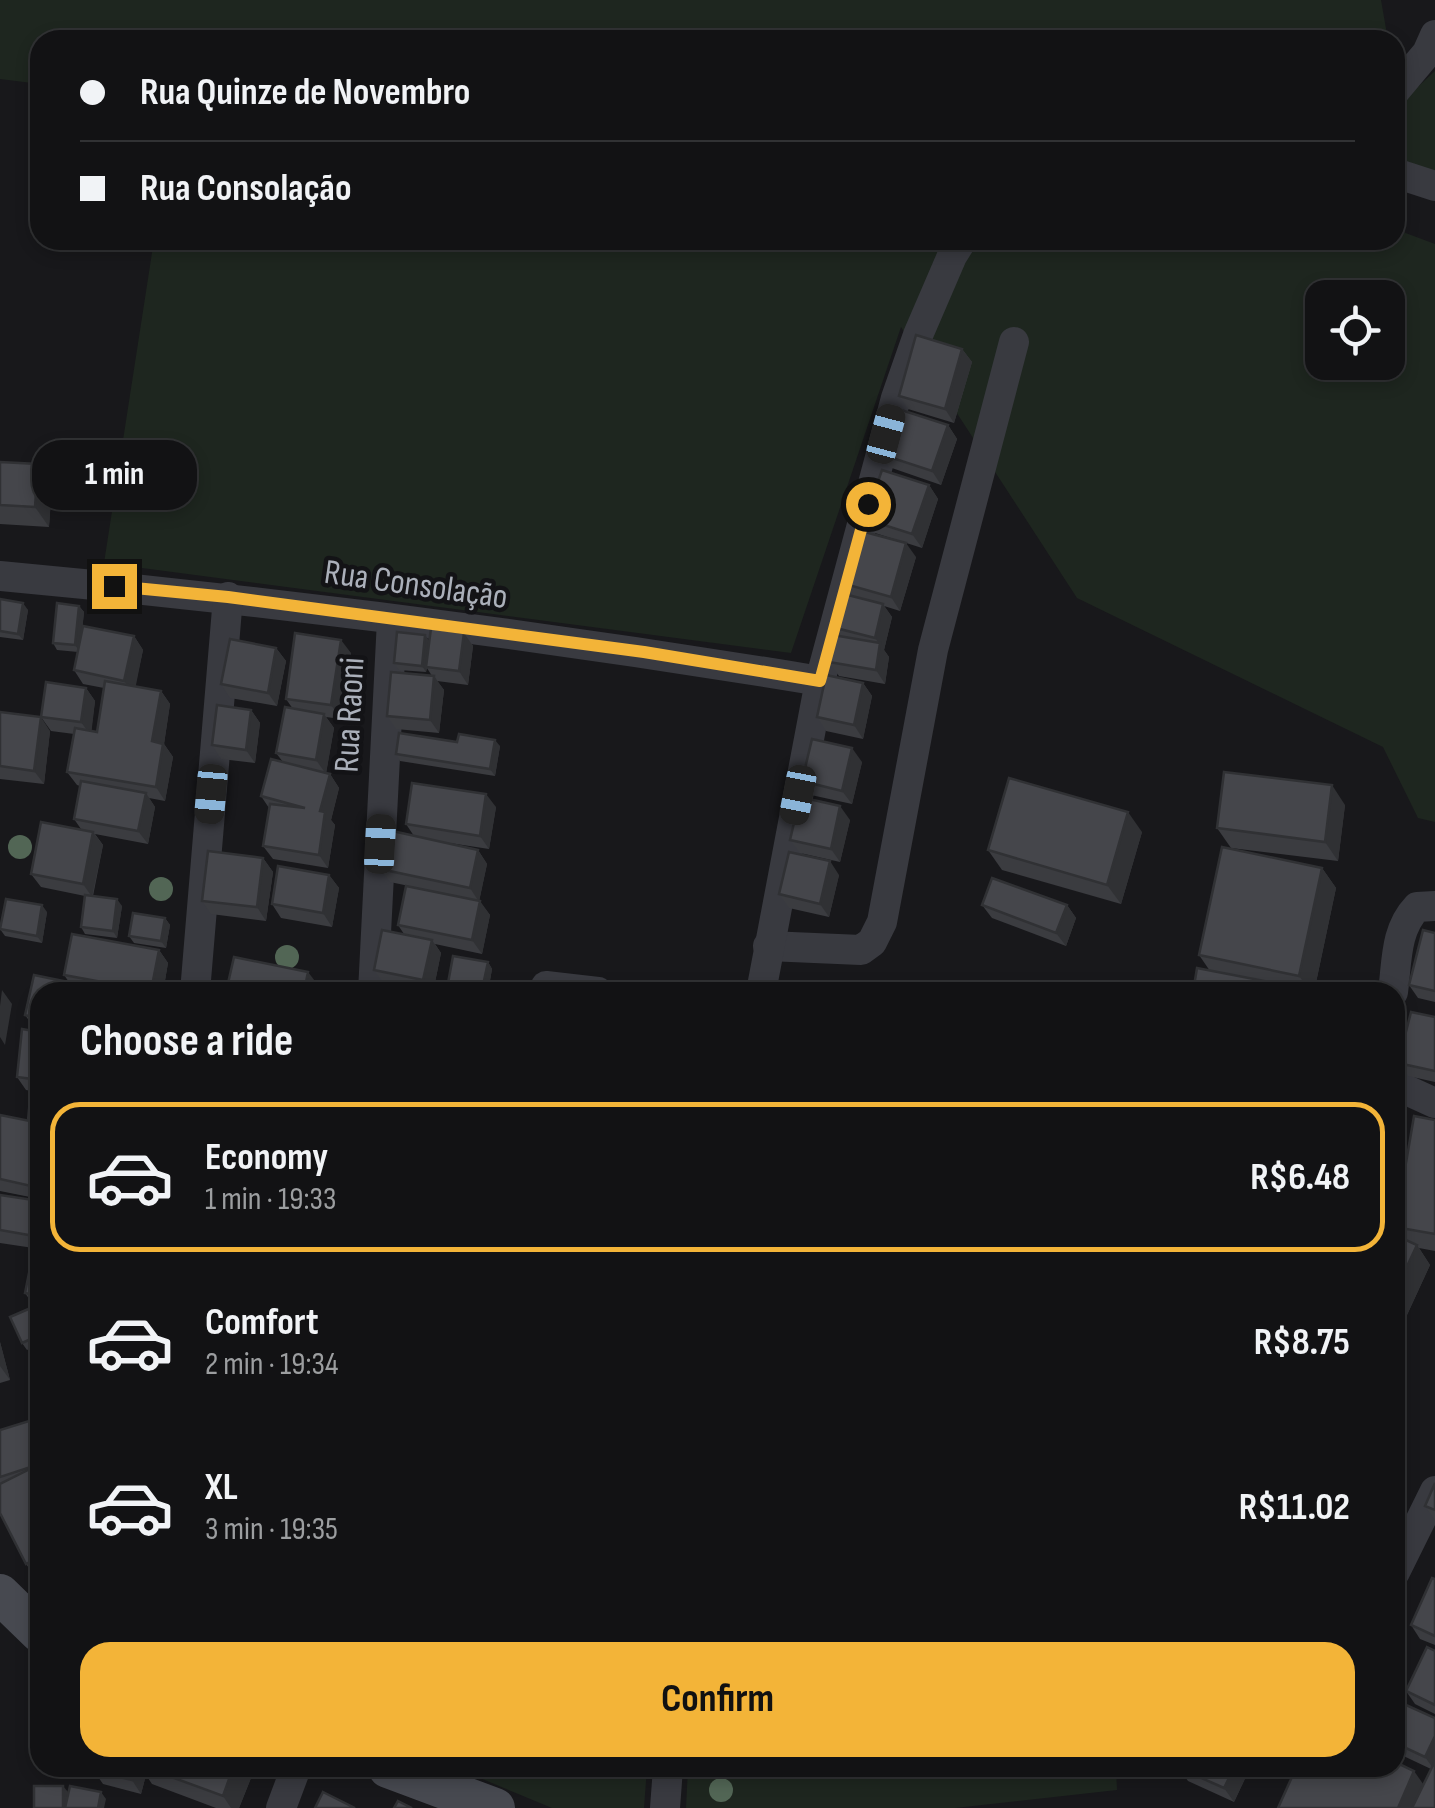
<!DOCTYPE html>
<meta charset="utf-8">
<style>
:root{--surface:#121214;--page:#1f2022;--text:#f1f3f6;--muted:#9c9ea0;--line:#313234;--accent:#f3b438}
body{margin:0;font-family:"Sofia Sans Condensed",sans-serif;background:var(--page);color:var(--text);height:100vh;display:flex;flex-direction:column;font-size:38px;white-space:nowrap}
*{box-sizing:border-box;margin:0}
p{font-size:32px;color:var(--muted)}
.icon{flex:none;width:55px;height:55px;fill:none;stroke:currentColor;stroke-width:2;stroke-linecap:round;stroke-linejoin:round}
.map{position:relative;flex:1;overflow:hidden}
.sheet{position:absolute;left:30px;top:982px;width:1375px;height:795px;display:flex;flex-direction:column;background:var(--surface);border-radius:30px;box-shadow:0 5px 15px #0003,0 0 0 2px var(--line)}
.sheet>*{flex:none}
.banner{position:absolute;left:30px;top:30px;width:1375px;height:220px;border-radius:30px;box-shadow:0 5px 15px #0003,0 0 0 2px var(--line);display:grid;align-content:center;height:220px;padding:0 50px;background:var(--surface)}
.controls{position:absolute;left:1305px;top:280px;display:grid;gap:20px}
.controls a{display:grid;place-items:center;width:100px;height:100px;border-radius:20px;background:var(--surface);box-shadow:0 5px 15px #0003,0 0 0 2px var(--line);font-size:50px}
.end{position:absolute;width:45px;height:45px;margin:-22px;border:12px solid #f3b438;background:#111;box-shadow:0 0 0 5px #111}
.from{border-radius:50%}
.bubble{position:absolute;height:70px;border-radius:30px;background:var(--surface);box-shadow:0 5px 15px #0003,0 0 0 2px var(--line);font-size:32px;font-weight:700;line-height:70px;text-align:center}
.car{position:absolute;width:30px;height:60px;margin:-30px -15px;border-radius:12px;box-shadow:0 0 8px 2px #0007;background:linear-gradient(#222 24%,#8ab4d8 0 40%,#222 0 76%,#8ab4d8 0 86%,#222 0)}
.banner b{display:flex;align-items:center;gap:35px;height:95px;font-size:38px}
.banner b+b{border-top:2px solid var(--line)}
.banner i{width:25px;height:25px;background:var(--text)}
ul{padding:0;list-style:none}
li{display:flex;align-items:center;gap:30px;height:150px;margin:0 20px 15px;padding:0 30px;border:5px solid transparent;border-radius:30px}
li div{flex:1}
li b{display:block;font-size:38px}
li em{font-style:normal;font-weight:700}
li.current{border-color:var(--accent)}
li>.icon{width:90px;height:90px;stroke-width:1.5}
h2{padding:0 50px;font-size:45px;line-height:120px}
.button{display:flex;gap:20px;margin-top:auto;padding:20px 50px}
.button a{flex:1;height:115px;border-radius:30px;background:var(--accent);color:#111;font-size:40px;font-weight:700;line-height:115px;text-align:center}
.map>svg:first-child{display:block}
.green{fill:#1e261f;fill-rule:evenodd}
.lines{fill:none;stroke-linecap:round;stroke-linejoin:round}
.minor{stroke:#393a40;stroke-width:30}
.secondary{stroke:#474950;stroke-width:40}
.tree{fill:#526655}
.wall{fill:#3b3c40}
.shaded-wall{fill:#303134}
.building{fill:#45464b;stroke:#303134;stroke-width:2.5}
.route{stroke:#f3b438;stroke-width:12}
.labels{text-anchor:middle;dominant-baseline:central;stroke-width:9;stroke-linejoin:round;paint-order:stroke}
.street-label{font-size:35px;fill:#abb0ba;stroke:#131316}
</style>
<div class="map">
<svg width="1435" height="1808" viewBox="0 0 1435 1808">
<rect width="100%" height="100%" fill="#18181b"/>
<g class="green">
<path d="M0 0H1381L1388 40H40V84L0 79Z"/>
<path d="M1435 71V171L1395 159V108Z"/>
<path d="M1395 229 1435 244V822L1418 818 1383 747 1077 598 901 327 791 653 104 563 154 240H1395ZM1322 298H1388V362H1322Z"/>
<path d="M456 1768H647L644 1808H552Z"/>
<path d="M688 1768H1116L1117 1790 955 1808H686Z"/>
</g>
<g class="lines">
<g class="minor">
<path d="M1395 91 1427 53 1435 35"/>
<path d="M1395 173 1435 186"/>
<path d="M0 576C275 601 548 636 820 681"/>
<path d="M768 946 861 950 872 942 882 922 933 650 1014 342"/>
<path d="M546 986 598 992"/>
<path d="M195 992 228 597"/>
<path d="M373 992 392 620"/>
<path d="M761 992 820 681 896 398 918 335 952 256 962 240"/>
<path d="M1393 992C1397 962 1395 930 1417 907L1435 906"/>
<path d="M1395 1074 1402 1088 1435 1103"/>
<path d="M1395 1572 1435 1491"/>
<path d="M281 1808 296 1768"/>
<path d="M665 1808 668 1768"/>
</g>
<g class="secondary">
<path d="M0 1594 40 1633"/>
<path d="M388 1768 495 1808"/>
</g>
</g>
<g class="tree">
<circle cx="20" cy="847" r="12"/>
<circle cx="161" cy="889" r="12"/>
<circle cx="287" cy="957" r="12"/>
<circle cx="721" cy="1790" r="12"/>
</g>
<g class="wall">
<path d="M962 349 972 362 954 423 908 409 899 396Z"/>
<path d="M948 425 957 439 941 485 889 467 880 454Z"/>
<path d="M0 462 52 484 49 527 0 524Z"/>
<path d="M929 485 938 499 922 548 875 533 865 519Z"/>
<path d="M916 557 900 611 884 606 892 617 884 650 889 657 885 684 839 676 829 662 842 637 836 628 854 597 845 584Z"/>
<path d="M0 599 28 610 23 640 0 637Z"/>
<path d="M79 606 84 612 82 630 134 636 143 650 135 686 161 691 170 704 164 744 173 757 165 801 149 798 155 807 148 844 95 834 103 845 93 896 122 906 117 938 85 934 81 927 85 896 41 887 31 874 81 829 74 819 80 786 77 785 67 772 74 734 51 731 41 717 86 688 95 701 91 731 97 732 104 688 83 684 74 670 78 652 57 650 53 643Z"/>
<path d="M464 633 473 646 468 685 437 681 444 690 439 733 396 729 387 716 432 676 427 668 426 672 399 670 394 663 429 641Z"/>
<path d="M276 648 286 661 277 706 230 698 221 684Z"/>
<path d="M351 653 341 719 326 717 334 728 326 773 330 774 339 788 331 820 335 825 328 868 273 859 263 846 269 808 261 796 283 762 276 753 293 709 286 699Z"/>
<path d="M863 683 872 696 863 739 826 731 817 717Z"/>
<path d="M251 710 260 723 255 763 221 759 212 745Z"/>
<path d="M0 712 50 731 44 784 0 779Z"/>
<path d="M457 742 500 746 495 776 400 761 396 754Z"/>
<path d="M862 762 852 804 811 795 802 781Z"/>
<path d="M1345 805 1338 861 1231 848 1217 828Z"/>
<path d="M496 807 489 849 430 840 478 850 487 864 479 901 490 915 482 954 435 944 441 953 433 992 384 984 374 970 404 934 398 925 428 890 390 882 380 869 414 836 406 824Z"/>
<path d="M850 820 840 862 800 853 790 840Z"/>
<path d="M1142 832 1121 904 1002 870 988 850Z"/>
<path d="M263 858 273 872 266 921 211 914 202 901Z"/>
<path d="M1322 868 1336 888 1314 992H1193L1210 971 1199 955Z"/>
<path d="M329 875 339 888 332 927 281 918 272 904Z"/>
<path d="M839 875 829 917 789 908 779 894Z"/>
<path d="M982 905H1067L1076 918 1066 946 992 918Z"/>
<path d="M47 912 42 943 5 936 0 929Z"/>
<path d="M165 918 170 925 166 948 134 943 129 936Z"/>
<path d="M1435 933V1002L1418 998 1409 985Z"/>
<path d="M72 934 159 950 168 963 163 992H40V1030L35 1029 25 1015 34 975 69 982 64 975Z"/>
<path d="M488 962 492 969 488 992H464L453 990 448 983Z"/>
<path d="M1435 1017V1082L1408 1076 1398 1063Z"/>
<path d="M40 1032V1199L0 1191V1115L29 1121 31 1091 26 1090 17 1077Z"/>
<path d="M1435 1120V1251L1419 1248 1430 1265 1395 1341 1403 1239 1395 1228V1223Z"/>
<path d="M0 1195 40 1201V1249L0 1243Z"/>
<path d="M40 1249V1344L27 1350 22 1343 34 1306 25 1293Z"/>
<path d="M0 1342 10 1380 0 1383Z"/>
<path d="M29 1421 40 1440V1583L26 1564 0 1513V1430Z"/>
<path d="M1435 1483V1520L1425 1506Z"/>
<path d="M1435 1579V1645L1420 1639 1411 1625Z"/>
<path d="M1435 1651V1714L1415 1704 1406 1691Z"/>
<path d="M1395 1700 1435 1718V1808L1424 1784 1431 1769 1395 1752Z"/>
<path d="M95 1768H255L239 1808H216L152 1784 146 1775 141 1794 103 1784 94 1771Z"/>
<path d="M1179 1768H1250L1234 1802 1188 1781Z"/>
</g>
<g class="shaded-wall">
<path d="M962 349 972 362 954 423 945 409Z"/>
<path d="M948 425 957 439 941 485 932 471Z"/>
<path d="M38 464 52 484 49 527 35 507Z"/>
<path d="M929 485 938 499 922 548 912 534Z"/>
<path d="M906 543 916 557 900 611 891 597Z"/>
<path d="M23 603 28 610 23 640 18 634Z"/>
<path d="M883 604 892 617 884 650 889 657 885 684 876 670 880 645 875 638Z"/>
<path d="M79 606 84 612 80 652 75 645Z"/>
<path d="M464 633 473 646 468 685 459 671Z"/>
<path d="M425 635 430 642 426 672 422 666Z"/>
<path d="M134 636 143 650 134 695 124 681Z"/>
<path d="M341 640 351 653 341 719 331 705Z"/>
<path d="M276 648 286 661 277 706 268 693Z"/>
<path d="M434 676 444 690 439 733 430 720Z"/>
<path d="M863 683 872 696 863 739 854 725Z"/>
<path d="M86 688 95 701 91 736 81 722Z"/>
<path d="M161 691 170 704 164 744 173 757 165 801 156 787 152 741Z"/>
<path d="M251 710 260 723 255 763 246 750Z"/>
<path d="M324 714 334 728 326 774 316 760Z"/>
<path d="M41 717 50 731 44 784 34 771Z"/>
<path d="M495 740 500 746 495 776 490 769Z"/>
<path d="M852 748 862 762 852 804 842 791Z"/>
<path d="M330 774 339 788 331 820 335 825 328 868 319 855 320 811Z"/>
<path d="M1332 785 1345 805 1338 861 1325 842Z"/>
<path d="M146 793 155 807 148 844 138 831Z"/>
<path d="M486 794 496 807 489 849 480 836Z"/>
<path d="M840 806 850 820 840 862 831 849Z"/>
<path d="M1128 812 1142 832 1121 904 1107 885Z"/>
<path d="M93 832 103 845 92 897 83 884Z"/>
<path d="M478 850 487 864 479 902 470 888Z"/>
<path d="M263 858 273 872 266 921 257 907Z"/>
<path d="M830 861 839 875 829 917 820 904Z"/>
<path d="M1322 868 1336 888 1314 992H1311L1299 976Z"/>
<path d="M329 875 339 888 332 927 323 913Z"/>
<path d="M117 899 122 906 117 938 113 931Z"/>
<path d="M480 901 490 915 482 954 472 940Z"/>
<path d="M42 905 47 912 42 943 37 936Z"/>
<path d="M1067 905 1076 918 1066 946 1056 933Z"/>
<path d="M165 918 170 925 166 948 161 941Z"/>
<path d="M432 940 441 953 433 992 423 980Z"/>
<path d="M159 950 168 963 163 992H152L151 991Z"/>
<path d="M488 962 492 969 488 992H484L482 990Z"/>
<path d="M308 972 318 985 316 992H304Z"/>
<path d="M2 990 12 1004 5 1045 0 1037V1006Z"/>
<path d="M1417 1245 1430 1265 1395 1341V1292Z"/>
<path d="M0 1342 10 1380 0 1366Z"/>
<path d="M1395 1352 1400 1359 1395 1371Z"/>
<path d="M29 1421 40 1440V1456Z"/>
<path d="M1435 1736V1771L1425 1757Z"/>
<path d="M135 1768H140L146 1775 141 1794 132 1780Z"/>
<path d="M233 1768H255L239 1808H231L223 1796Z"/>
<path d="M1234 1768H1250L1234 1802 1224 1788Z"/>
<path d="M1414 1771 1428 1791 1421 1808H1398Z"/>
<path d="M63 1786 68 1792V1808H63Z"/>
<path d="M101 1792 106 1799 104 1808H98Z"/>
</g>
<g class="building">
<path d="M916 335 962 349 945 409 899 396Z"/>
<path d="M895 408 948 425 932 471 880 454Z"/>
<path d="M0 462 38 464 35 507 0 505Z"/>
<path d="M882 470 929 485 912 534 865 519Z"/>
<path d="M861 531 906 543 891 597 845 584Z"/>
<path d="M844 594 883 604 875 638 836 628Z"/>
<path d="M0 599 23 603 18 634 0 631Z"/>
<path d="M57 603 79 606 75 645 53 643Z"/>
<path d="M83 626 134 636 124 681 74 670Z"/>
<path d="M431 628 464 633 459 671 426 667Z"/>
<path d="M397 632 425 635 422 666 394 663Z"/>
<path d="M295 633 341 640 331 705 286 699Z"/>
<path d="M833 635 880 643 876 670 829 662Z"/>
<path d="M230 639 276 648 268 693 221 684Z"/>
<path d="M391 672 434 676 430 720 387 716Z"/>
<path d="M826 675 863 683 854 725 817 717Z"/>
<path d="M105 681 161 691 152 741 163 744 156 787 67 772 75 728 97 732Z"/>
<path d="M46 682 86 688 81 722 41 717Z"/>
<path d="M217 705 251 710 246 750 212 745Z"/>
<path d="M285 707 324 714 316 760 276 753Z"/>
<path d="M0 712 41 717 34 771 0 766Z"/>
<path d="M399 733 457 742 459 734 495 740 490 769 396 754Z"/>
<path d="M812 739 852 748 842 791 802 781Z"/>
<path d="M271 759 330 774 320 811 325 812 319 855 263 846 270 804 305 808 261 796Z"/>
<path d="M1224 772 1332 785 1325 842 1217 828Z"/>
<path d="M1009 778 1128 812 1107 885 988 850Z"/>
<path d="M81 781 146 793 138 831 74 819Z"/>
<path d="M412 783 486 794 480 836 406 824Z"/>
<path d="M800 797 840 806 831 849 790 840Z"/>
<path d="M41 822 93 832 83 884 31 874Z"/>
<path d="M388 830 478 850 470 888 380 869Z"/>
<path d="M1222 847 1322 868 1299 976 1199 955Z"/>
<path d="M208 851 263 858 257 907 202 901Z"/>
<path d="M789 852 830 861 820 904 779 894Z"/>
<path d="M278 866 329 875 323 913 272 904Z"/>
<path d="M992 878 1067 905 1056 933 982 905Z"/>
<path d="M406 886 480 901 472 940 398 925Z"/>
<path d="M85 895 117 899 113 931 81 927Z"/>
<path d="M6 899 42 905 37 936 0 929Z"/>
<path d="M133 913 165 918 161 941 129 936Z"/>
<path d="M382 930 432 940 423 980 374 970Z"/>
<path d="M1423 930 1435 933V991L1409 985Z"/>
<path d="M72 934 159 950 151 991 64 975Z"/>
<path d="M453 956 488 962 482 990 448 983Z"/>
<path d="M234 957 308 972 304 992H226Z"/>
<path d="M1197 968 1295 987 1294 992H1193Z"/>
<path d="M34 975 107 990 106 992H40V1019L25 1015Z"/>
<path d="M207 983 227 988 226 992H205Z"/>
<path d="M387 984 439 992H386Z"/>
<path d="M966 990V992H922Z"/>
<path d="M1411 1012 1435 1017V1071L1398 1063Z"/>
<path d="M22 1029 40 1032V1080L17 1077Z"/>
<path d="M31 1088H40V1121L28 1120Z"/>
<path d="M0 1115 40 1123V1188L0 1179Z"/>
<path d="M1414 1116 1435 1120V1234L1395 1227Z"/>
<path d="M0 1195 40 1201V1237L0 1230Z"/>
<path d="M1395 1235 1417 1245 1395 1292Z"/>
<path d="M34 1248 40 1249V1296L25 1293Z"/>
<path d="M40 1304V1335L22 1343 10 1317Z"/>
<path d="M40 1355V1379L30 1361Z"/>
<path d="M29 1421 40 1456V1464L0 1477V1430Z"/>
<path d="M40 1464V1556L26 1564 0 1513V1484Z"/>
<path d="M1435 1483V1510L1425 1506Z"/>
<path d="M1432 1578 1435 1579V1636L1411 1625Z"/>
<path d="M1427 1647 1435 1651V1705L1406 1691Z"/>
<path d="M1395 1700 1435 1718V1736L1425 1757 1395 1743Z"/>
<path d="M1435 1761V1808H1412Z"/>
<path d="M1395 1762 1414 1771 1398 1808H1278L1296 1768H1395Z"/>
<path d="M95 1768H135L132 1780 94 1771Z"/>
<path d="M147 1768H233L223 1796Z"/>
<path d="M1179 1768H1234L1224 1788Z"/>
<rect x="34" y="1786" width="29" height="22"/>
<path d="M70 1786 101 1792 98 1808H65Z"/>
<path d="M323 1792 355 1808H315Z"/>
<path d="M398 1801 412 1808H394Z"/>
</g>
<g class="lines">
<path class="route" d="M114 586 228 597 644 652 820 681 868 504"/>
</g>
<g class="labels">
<g class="street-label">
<text transform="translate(416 585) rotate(8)">Rua Consolação</text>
<text transform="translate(350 715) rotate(-87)">Rua Raoni</text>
</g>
</g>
</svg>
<div class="controls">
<a><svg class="icon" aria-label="locate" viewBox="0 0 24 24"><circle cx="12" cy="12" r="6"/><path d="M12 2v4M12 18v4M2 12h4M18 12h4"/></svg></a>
</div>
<i class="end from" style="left:868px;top:504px"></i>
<i class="end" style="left:114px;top:586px"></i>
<div class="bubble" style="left:32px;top:440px;width:165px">1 min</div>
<i class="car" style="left:886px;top:434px;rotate:15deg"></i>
<i class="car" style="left:211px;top:794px;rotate:185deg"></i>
<i class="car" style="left:798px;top:795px;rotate:191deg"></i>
<i class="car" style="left:380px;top:844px;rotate:3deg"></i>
<div class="banner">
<b><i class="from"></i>Rua Quinze de Novembro</b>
<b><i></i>Rua Consolação</b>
</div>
<section class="sheet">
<h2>Choose a ride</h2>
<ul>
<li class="current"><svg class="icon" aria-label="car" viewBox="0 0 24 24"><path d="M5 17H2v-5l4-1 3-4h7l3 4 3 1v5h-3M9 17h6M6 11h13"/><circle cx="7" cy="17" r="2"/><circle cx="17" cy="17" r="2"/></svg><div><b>Economy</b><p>1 min · 19:33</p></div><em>R$6.48</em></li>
<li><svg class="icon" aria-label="car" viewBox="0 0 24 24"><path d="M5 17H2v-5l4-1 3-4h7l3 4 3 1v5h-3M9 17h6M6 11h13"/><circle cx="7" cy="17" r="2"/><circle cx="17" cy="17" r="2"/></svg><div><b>Comfort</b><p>2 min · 19:34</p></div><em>R$8.75</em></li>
<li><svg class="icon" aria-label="car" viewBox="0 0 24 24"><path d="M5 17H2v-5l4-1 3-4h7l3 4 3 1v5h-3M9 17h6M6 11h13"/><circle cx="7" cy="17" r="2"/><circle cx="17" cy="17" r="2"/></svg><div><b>XL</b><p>3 min · 19:35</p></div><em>R$11.02</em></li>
</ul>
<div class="button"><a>Confirm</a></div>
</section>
</div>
